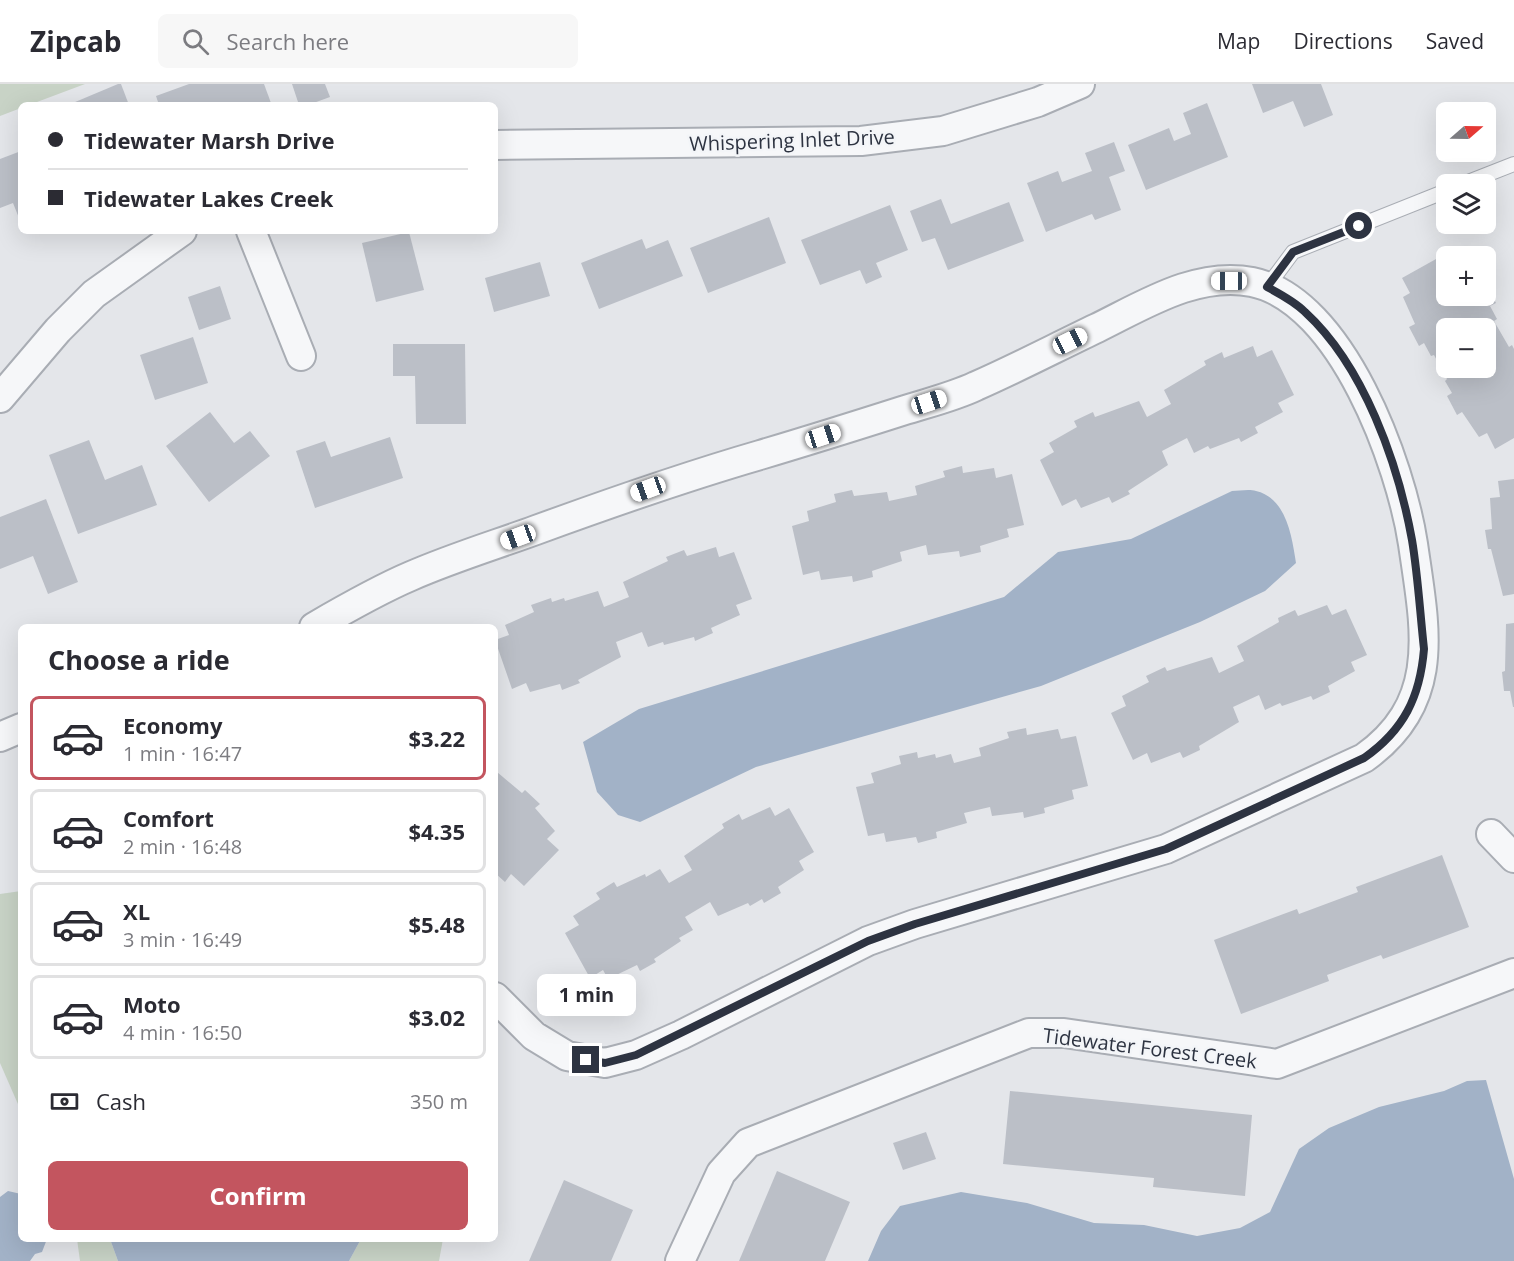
<!DOCTYPE html>
<meta charset="utf-8">
<style>
:root{--surface:#fff;--page:#f7f7f7;--text:#2b2b33;--muted:#7c7c81;--line:#e1e1e2;--accent:#c3555f}
body{margin:0;font-family:"Open Sans",sans-serif;background:var(--page);color:var(--text);height:100vh;display:flex;flex-direction:column;font-size:22px;white-space:nowrap}
*{box-sizing:border-box;margin:0}
p{font-size:20px;color:var(--muted)}
.icon{flex:none;width:33px;height:33px;fill:none;stroke:currentColor;stroke-width:2;stroke-linecap:round;stroke-linejoin:round}
.map{position:relative;flex:1;overflow:hidden}
.details{position:absolute;left:18px;top:540px;width:480px;height:618px;display:flex;flex-direction:column;background:var(--surface);border-radius:9px;box-shadow:0 6px 24px #0002}
.details>*{flex:none}
.guide{position:absolute;left:18px;top:18px;width:480px;height:132px;border-radius:9px;box-shadow:0 6px 24px #0002;display:grid;align-content:center;height:132px;padding:0 30px;background:var(--surface)}
.needle{width:39px;rotate:70deg}
.controls{position:absolute;left:1436px;top:18px;display:grid;gap:12px}
.controls a{display:grid;place-items:center;width:60px;height:60px;border-radius:9px;background:var(--surface);box-shadow:0 6px 24px #0002;font-size:30px}
.end{position:absolute;width:27px;height:27px;margin:-14px;border:8px solid #2d3341;background:#fff;box-shadow:0 0 0 3px #fff}
.from{border-radius:50%}
.bubble{position:absolute;height:42px;border-radius:9px;background:var(--surface);box-shadow:0 6px 24px #0002;font-size:20px;font-weight:700;line-height:42px;text-align:center}
.car{position:absolute;width:18px;height:36px;margin:-18px -9px;border-radius:8px;box-shadow:0 0 4px 2px #0007;background:linear-gradient(#fff 24%,#345 0 40%,#fff 0 76%,#345 0 86%,#fff 0)}
.guide b{display:flex;align-items:center;gap:21px;height:57px;font-size:22px}
.guide b+b{border-top:2px solid var(--line)}
.guide i{width:15px;height:15px;background:var(--text)}
ul{padding:0;list-style:none}
li{display:flex;align-items:center;gap:18px;height:84px;margin:0 12px 9px;padding:0 18px;border:3px solid var(--line);border-radius:9px}
li div{flex:1}
li b{display:block;font-size:22px}
li em{font-style:normal;font-weight:700}
li.current{border-color:var(--accent)}
li>.icon{width:54px;height:54px;stroke-width:1.5}
h2{padding:0 30px;font-size:27px;line-height:72px}
.pay{display:flex;align-items:center;gap:15px;height:66px;padding:0 30px;font-size:22px}
.pay p{margin-inline-start:auto}
.primary-button{display:flex;gap:12px;margin-top:auto;padding:12px 30px}
.primary-button a{flex:1;height:69px;border-radius:9px;background:var(--accent);color:#fff;font-size:24px;font-weight:700;line-height:69px;text-align:center}
header{display:flex;align-items:center;gap:36px;box-sizing:border-box;height:84px;padding:0 30px;background:var(--surface);border-bottom:2px solid var(--line)}
header strong{font-size:28px}
nav{display:flex;gap:33px;margin-inline-start:auto;font-size:21px}
.search{width:420px;height:54px;background:var(--page);display:flex;align-items:center;gap:15px;box-sizing:border-box;padding:0 21px;border-radius:9px;color:var(--muted);font-size:22px}
.map>svg:first-child{display:block}
.green{fill:#c8d3c6}
.water{fill:#a2b2c7}
.building{fill:#bbbfc7;fill-rule:evenodd}
.lines{fill:none;stroke-linecap:round;stroke-linejoin:round}
.lane-casing{stroke:#a9adb4;stroke-width:16}
.street-casing{stroke:#a9adb4;stroke-width:32}
.lane{stroke:#f6f7f9;stroke-width:14}
.street{stroke:#f6f7f9;stroke-width:28}
.route{stroke:#2d3341;stroke-width:8}
.labels{text-anchor:middle;dominant-baseline:central;stroke-width:5;stroke-linejoin:round;paint-order:stroke}
.street-label{font-size:20px;fill:#2d3341;stroke:#f3f5f8}
</style>
<header>
<strong>Zipcab</strong>
<div class="search"><svg class="icon" aria-label="search" viewBox="0 0 24 24"><circle cx="10" cy="10" r="6"/><path d="M15 15l6 6"/></svg>Search here</div>
<nav><a>Map</a><a>Directions</a><a>Saved</a></nav>
</header>
<div class="map">
<svg width="1514" height="1177" viewBox="0 0 1514 1177">
<rect width="100%" height="100%" fill="#e4e6ea"/>
<g class="green">
<path d="M0 0H85L29 21H21V24L0 32Z"/>
<path d="M21 807V1027L0 979V810Z"/>
<path d="M77 1155H110L118 1177H80Z"/>
<path d="M361 1155H443L439 1177H349Z"/>
</g>
<g class="water">
<path d="M1232 407C1239 407 1249 405 1256 407 1287 414 1292 454 1296 479L1265 507 1200 538 1041 602 756 683 640 738 618 731 597 708 583 658 639 625 1004 513 1058 468 1131 455Z"/>
<path d="M1486 996 1514 1095V1177H868L881 1147 900 1122 961 1108 1027 1119 1094 1139 1144 1141 1197 1152 1240 1144 1270 1128 1299 1065 1329 1044 1379 1023 1444 1007 1467 997Z"/>
<path d="M8 1107 21 1110V1155H47L42 1168 35 1170 30 1177H0V1113Z"/>
<path d="M110 1155H361L349 1177H118Z"/>
</g>
<g class="building">
<path d="M121 0 129 21H68L118 0Z"/>
<path d="M189 0H264L271 19 264 21H159L156 12Z"/>
<path d="M292 0H325L330 13 308 21H299Z"/>
<path d="M1252 0H1321L1333 31 1304 43 1293 17 1263 29Z"/>
<path d="M1207 19 1228 73 1146 106 1128 61 1169 44 1174 57 1191 50 1183 29Z"/>
<path d="M1114 58 1125 87 1109 93 1121 126 1095 136 1092 130 1046 148 1027 99 1058 87 1062 98 1092 87 1085 69Z"/>
<path d="M21 67V139L13 119 0 124V75Z"/>
<path d="M941 115 951 140 1009 118 1024 157 948 186 935 154 922 158 910 127Z"/>
<path d="M890 121 908 166 876 179 882 193 866 200 860 186 820 201 801 156Z"/>
<path d="M769 133 786 179 708 209 690 164Z"/>
<path d="M409 148 424 206 376 218 362 159Z"/>
<path d="M642 155 646 165 668 156 683 192 599 225 581 179Z"/>
<path d="M1445 170 1446 212H1485L1487 203 1496 219 1490 222 1497 235 1494 237 1509 263 1512 261 1514 265V354L1495 365 1487 349 1479 353 1462 328 1457 331 1447 312 1452 309 1445 297 1447 295 1434 271 1431 272 1424 259 1419 262 1409 243 1415 240 1403 213 1410 209 1402 194ZM1446 244H1485V284H1446Z"/>
<path d="M540 178 550 212 494 228 485 194Z"/>
<path d="M220 202 231 235 199 246 188 213Z"/>
<path d="M193 253 208 299 155 316 140 271Z"/>
<path d="M393 260H465L466 340H416L415 292H393Z"/>
<path d="M1253 262 1257 273 1272 266 1294 311 1278 319 1283 328 1255 343 1258 349 1241 358 1239 354 1210 365 1208 362 1194 369 1187 354 1162 367 1168 381 1128 407 1130 410 1112 419 1109 413 1081 424 1076 415 1062 422 1040 376 1054 368 1049 359 1077 343 1074 337 1093 328 1095 333 1139 317 1147 333 1171 320 1164 306 1206 281 1204 277 1222 268 1224 274Z"/>
<path d="M210 328 234 359 250 347 270 372 209 418 166 362Z"/>
<path d="M390 353 403 394 315 424 296 367 325 357 331 373Z"/>
<path d="M89 356 105 396 142 381 157 421 78 450 49 371Z"/>
<path d="M962 382 963 389 994 384 996 394 1012 390 1024 441 1007 445 1009 453 980 462 981 468 960 473 959 467 928 471 926 461 900 468 902 477 872 487 873 493 853 498 852 492 821 496 819 487 803 491 792 442 809 437 807 427 836 418 834 410 852 406 854 412 887 408 889 417 917 411 915 402 945 393 943 387Z"/>
<path d="M1514 395V510L1503 512 1491 465H1488L1485 446 1492 445 1490 414 1500 413 1498 397Z"/>
<path d="M46 415 78 498 48 510 33 472 0 485V433Z"/>
<path d="M716 463 719 473 734 468 752 515 736 521 740 531 711 544 713 549 695 557 694 553 664 561 663 558 648 563 642 548 616 558 621 573 578 596 580 599 562 606 560 600 530 608 526 599 512 605 495 556 509 551 505 541 534 528 531 521 551 514 552 518 564 514 565 517 598 507 604 523 629 513 623 498 668 477 666 473 684 466 687 472Z"/>
<path d="M1327 521 1332 531 1346 525 1367 571 1351 578 1355 587 1328 602 1330 608 1313 616 1311 612 1282 622 1280 619 1265 626 1259 611 1233 623 1239 638 1199 662 1200 666 1183 674 1180 668 1151 679 1147 669 1133 676 1111 629 1126 622 1122 612 1149 598 1146 592 1165 583 1167 587 1212 573 1219 589 1244 577 1237 562 1279 538 1278 534 1295 526 1298 532Z"/>
<path d="M1514 539V623H1513L1510 607H1504L1502 588 1505 587 1506 540Z"/>
<path d="M1026 644 1027 651 1058 645 1061 655 1076 652 1088 702 1072 706 1074 715 1044 724 1045 729 1024 734 1023 728 992 732 990 723 964 729 967 739 936 748 937 754 918 759 916 753 886 758 884 749 868 752 856 703 874 699 871 689 901 680 899 672 917 668 918 674 935 670 936 674 951 670 954 679 981 672 979 664 1009 654 1007 648Z"/>
<path d="M497 688 522 709 525 706 540 720 535 724 555 747 547 755 559 766 524 802 511 790 505 798 495 789V691Z"/>
<path d="M770 723 775 732 789 724 814 768 799 777 804 786 778 803 781 809 764 819 762 815 750 822 748 819 718 832 710 818 685 833 693 846 679 854 681 857 654 875 656 878 640 887 637 881 608 895 603 886 590 894 565 849 579 841 573 832 600 815 596 809 614 798 617 803 645 790 646 793 660 785 669 799 692 786 684 772 724 744 722 740 739 730 742 736Z"/>
<path d="M1442 771 1469 843 1383 875 1381 871 1327 891 1329 897 1241 930 1214 856 1297 825 1299 830 1358 808 1356 803Z"/>
<path d="M1010 1007 1252 1031 1245 1112 1153 1103 1154 1094 1003 1080Z"/>
<path d="M926 1048 936 1075 903 1086 893 1059Z"/>
<path d="M777 1087 850 1118 825 1177H739Z"/>
<path d="M564 1096 633 1126 611 1177H529Z"/>
</g>
<g class="lines">
<g class="lane-casing">
<g id="lane">
<path d="M1463 100 1514 80"/>
<path d="M1267 203 1293 168 1446 107"/>
</g>
</g>
<g class="street-casing">
<g id="street">
<path d="M495 61 861 57 943 47 1038 18 1080 0"/>
<path d="M251 147 301 272"/>
<path d="M0 314 58 246 94 210 182 147"/>
<path d="M314 543C345 525 378 506 411 492 452 474 495 461 536 446 610 419 684 393 760 371 807 357 855 342 902 327 927 319 953 313 976 302 1017 284 1057 263 1097 244 1144 221 1197 187 1252 198 1342 216 1401 381 1413 460 1425 544 1443 618 1364 674L1166 765 915 840 868 857 681 951 636 971 605 979 567 972 534 952 495 913"/>
<path d="M0 653 21 644"/>
<path d="M1491 750 1514 774"/>
<path d="M680 1177 721 1089 748 1059 1029 949H1064L1277 980 1514 889"/>
</g>
</g>
<use href="#lane" class="lane"/>
<use href="#street" class="street"/>
</g>
<g class="lines">
<path class="route" d="M586 976 605 979 636 971 868 857 915 840 1166 765 1364 674C1404 646 1420 613 1424 565 1420 529 1418 492 1412 456 1398 379 1364 282 1305 228 1294 217 1280 210 1267 203L1293 168 1359 142"/>
</g>
<g class="labels">
<g class="street-label">
<text transform="translate(792 56) rotate(-2)">Whispering Inlet Drive</text>
<text transform="translate(1150 964) rotate(7)">Tidewater Forest Creek</text>
</g>
</g>
</svg>
<div class="controls">
<a><svg class="needle" viewBox="-14 -14 28 28"><path d="M0-13l5 13h-10z" fill="#e53935"/><path d="M0 13l5-13h-10z" fill="#7c7c81"/></svg></a>
<a><svg class="icon" aria-label="layers" viewBox="0 0 24 24"><path d="M12 4l9 5-9 5-9-5zM3 14l9 5 9-5"/></svg></a>
<a>+</a>
<a>−</a>
</div>
<i class="end from" style="left:1359px;top:142px"></i>
<i class="end" style="left:586px;top:976px"></i>
<div class="bubble" style="left:537px;top:890px;width:99px">1 min</div>
<i class="car" style="left:1229px;top:197px;rotate:270deg"></i>
<i class="car" style="left:1070px;top:257px;rotate:64deg"></i>
<i class="car" style="left:929px;top:318px;rotate:72deg"></i>
<i class="car" style="left:823px;top:352px;rotate:72deg"></i>
<i class="car" style="left:648px;top:405px;rotate:250deg"></i>
<i class="car" style="left:518px;top:453px;rotate:250deg"></i>
<div class="guide">
<b><i class="from"></i>Tidewater Marsh Drive</b>
<b><i></i>Tidewater Lakes Creek</b>
</div>
<section class="details">
<h2>Choose a ride</h2>
<ul>
<li class="current"><svg class="icon" aria-label="car" viewBox="0 0 24 24"><path d="M5 17H2v-5l4-1 3-4h7l3 4 3 1v5h-3M9 17h6M6 11h13"/><circle cx="7" cy="17" r="2"/><circle cx="17" cy="17" r="2"/></svg><div><b>Economy</b><p>1 min · 16:47</p></div><em>$3.22</em></li>
<li><svg class="icon" aria-label="car" viewBox="0 0 24 24"><path d="M5 17H2v-5l4-1 3-4h7l3 4 3 1v5h-3M9 17h6M6 11h13"/><circle cx="7" cy="17" r="2"/><circle cx="17" cy="17" r="2"/></svg><div><b>Comfort</b><p>2 min · 16:48</p></div><em>$4.35</em></li>
<li><svg class="icon" aria-label="car" viewBox="0 0 24 24"><path d="M5 17H2v-5l4-1 3-4h7l3 4 3 1v5h-3M9 17h6M6 11h13"/><circle cx="7" cy="17" r="2"/><circle cx="17" cy="17" r="2"/></svg><div><b>XL</b><p>3 min · 16:49</p></div><em>$5.48</em></li>
<li><svg class="icon" aria-label="car" viewBox="0 0 24 24"><path d="M5 17H2v-5l4-1 3-4h7l3 4 3 1v5h-3M9 17h6M6 11h13"/><circle cx="7" cy="17" r="2"/><circle cx="17" cy="17" r="2"/></svg><div><b>Moto</b><p>4 min · 16:50</p></div><em>$3.02</em></li>
</ul>
<div class="pay"><svg class="icon" aria-label="cash" viewBox="0 0 24 24"><path d="M3 7h18v10H3z"/><circle cx="12" cy="12" r="2"/></svg>Cash<p>350 m</p></div>
<div class="primary-button"><a>Confirm</a></div>
</section>
</div>
